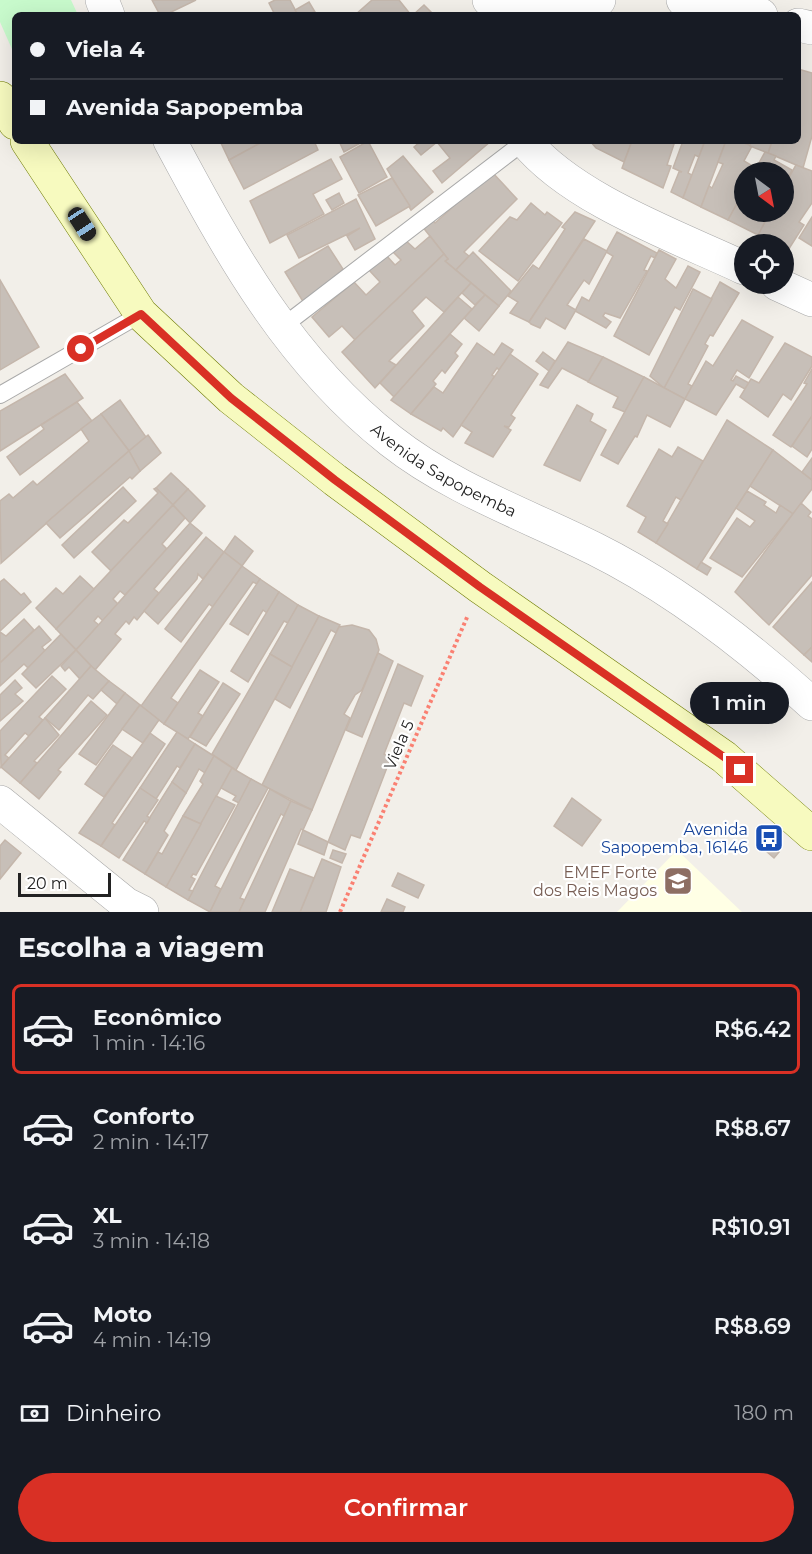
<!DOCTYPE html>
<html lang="pt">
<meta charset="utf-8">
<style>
:root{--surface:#171b24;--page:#20242c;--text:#f1f3f6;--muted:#9ea1a6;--line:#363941;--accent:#d93025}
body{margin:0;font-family:Montserrat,sans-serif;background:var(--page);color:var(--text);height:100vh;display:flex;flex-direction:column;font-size:22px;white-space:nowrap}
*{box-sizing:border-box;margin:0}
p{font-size:20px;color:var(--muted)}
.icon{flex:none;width:33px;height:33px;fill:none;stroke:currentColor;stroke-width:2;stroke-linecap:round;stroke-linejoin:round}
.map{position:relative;height:912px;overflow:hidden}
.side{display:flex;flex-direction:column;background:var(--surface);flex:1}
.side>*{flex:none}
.banner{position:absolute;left:12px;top:12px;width:789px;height:132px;border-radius:9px;box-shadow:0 6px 24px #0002;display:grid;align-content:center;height:132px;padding:0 18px;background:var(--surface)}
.needle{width:39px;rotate:148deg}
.controls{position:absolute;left:734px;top:162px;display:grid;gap:12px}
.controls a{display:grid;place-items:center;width:60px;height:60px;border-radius:50%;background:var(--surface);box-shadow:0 6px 24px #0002;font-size:30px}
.scale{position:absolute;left:18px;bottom:15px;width:93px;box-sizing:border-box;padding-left:6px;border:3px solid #222;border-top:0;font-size:16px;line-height:21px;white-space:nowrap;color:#222;-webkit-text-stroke:4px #fff;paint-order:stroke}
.end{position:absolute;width:27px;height:27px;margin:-14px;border:8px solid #d93025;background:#fff;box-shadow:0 0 0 3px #fff}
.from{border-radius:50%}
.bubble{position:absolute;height:42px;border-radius:21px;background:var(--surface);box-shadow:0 6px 24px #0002;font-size:20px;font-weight:600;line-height:42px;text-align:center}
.car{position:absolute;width:18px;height:36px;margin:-18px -9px;border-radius:8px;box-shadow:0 0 4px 2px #0007;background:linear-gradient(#222 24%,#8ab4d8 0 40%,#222 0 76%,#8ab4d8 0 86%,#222 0)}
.banner b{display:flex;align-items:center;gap:21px;height:57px;font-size:22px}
.banner b+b{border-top:2px solid var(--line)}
.banner i{width:15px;height:15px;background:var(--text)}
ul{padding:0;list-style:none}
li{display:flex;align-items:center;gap:18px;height:90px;margin:0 12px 9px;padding:0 6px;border:3px solid transparent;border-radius:9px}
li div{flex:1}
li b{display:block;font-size:22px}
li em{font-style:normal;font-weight:600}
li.active{border-color:var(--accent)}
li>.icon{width:54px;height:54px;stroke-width:1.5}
h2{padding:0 18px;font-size:27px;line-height:72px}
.pay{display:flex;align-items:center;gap:15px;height:66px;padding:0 18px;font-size:22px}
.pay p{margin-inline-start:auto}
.button{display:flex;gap:12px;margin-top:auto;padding:12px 18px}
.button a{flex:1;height:69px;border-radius:36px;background:var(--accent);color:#fff;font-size:24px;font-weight:600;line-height:69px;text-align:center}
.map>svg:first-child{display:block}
.education{fill:#ffffe5}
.park{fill:#c8facc}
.building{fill:#c7bfb8;stroke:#c4b6ab;stroke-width:1.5}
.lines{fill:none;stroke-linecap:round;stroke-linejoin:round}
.service-casing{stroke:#a9a9a9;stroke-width:18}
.minor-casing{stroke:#a9a9a9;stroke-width:34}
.secondary-casing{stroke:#707d05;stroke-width:34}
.path{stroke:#fa8072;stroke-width:4;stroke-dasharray:3 3;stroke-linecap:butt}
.service{stroke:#fff;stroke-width:16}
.minor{stroke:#fff;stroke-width:33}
.secondary{stroke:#f7fabf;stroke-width:33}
.route{stroke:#d93025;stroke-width:8}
.labels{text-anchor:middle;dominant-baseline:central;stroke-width:4.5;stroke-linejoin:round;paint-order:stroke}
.street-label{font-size:16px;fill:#222;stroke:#fff}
.transit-label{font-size:16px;fill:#164399;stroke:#fff;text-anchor:end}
.education-label{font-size:16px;fill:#785e54;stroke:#fff;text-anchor:end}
</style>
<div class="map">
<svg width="812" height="912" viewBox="0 0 812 912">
<rect width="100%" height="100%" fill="#f2efe9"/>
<path class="education" d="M677 850 742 912H617Z"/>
<path class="park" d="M0 0H71L78 15H15V56L0 22Z"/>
<g class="building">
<path d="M152 0H196L165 15H160Z"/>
<path d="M275 0H290L298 15H275L269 3Z"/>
<path d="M372 0H399L411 15H355Z"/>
<path d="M309 2 315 12 298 15 295 10Z"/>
<path d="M424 5 434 15H413Z"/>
<path d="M798 69 812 73V136L803 168 768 153 772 141H798Z"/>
<path d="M220 141H264L229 160Z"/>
<path d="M264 141H314L318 150 244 189 229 160Z"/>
<path d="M339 141H364L344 152Z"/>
<path d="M368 141 387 177 359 193 340 157Z"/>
<path d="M421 141H491L442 183 433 171 450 158 437 142 421 155 414 147Z"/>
<path d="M590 141H632L624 162 596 148Z"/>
<path d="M632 141H675L667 165 671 166 663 188 622 168Z"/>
<path d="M683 141H705L699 157 695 155 688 173 692 175 683 198 671 192 679 172H682L673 168Z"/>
<path d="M705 141H726L701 207 683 198Z"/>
<path d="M726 141H739L752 146 744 161 756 168 754 172H744V191L728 220 701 207 709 186 712 188 723 164 718 162Z"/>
<path d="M751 141H772L768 153 750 146Z"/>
<path d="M765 152 776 156 774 160 792 170 783 188V172H754Z"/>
<path d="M403 156 433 192 411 210 387 169Z"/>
<path d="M331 159 342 179 313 194 324 214 270 243 250 201Z"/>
<path d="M796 165 812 171V203L799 222 804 225 787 252 783 249V244H775L758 235 770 212H783V188Z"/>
<path d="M492 172 517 199 464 252 469 256 456 270 445 261 448 259 422 226 431 218 435 223Z"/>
<path d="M392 178 410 206 376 226 358 195Z"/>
<path d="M744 191V212H770L758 235 728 220Z"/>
<path d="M339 193 344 203 332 210 326 200Z"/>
<path d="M356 199 375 239 355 250 347 236 360 228 299 258 287 235Z"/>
<path d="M531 203 545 215 547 212 562 223 518 281 479 251 510 217 517 220Z"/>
<path d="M575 212 595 221 529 322 510 313 518 302 508 296 533 265 539 269 565 229 562 227Z"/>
<path d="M812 217V246L799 238Z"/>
<path d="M617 232 657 253 655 258 651 256 644 270 647 271 620 318 605 313 603 316 611 322 606 328 575 311 582 297 589 301 613 256 606 252Z"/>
<path d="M430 236 444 254 355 340 342 326 329 337 312 317 354 282 366 295 380 282 369 270 386 255 395 265 401 260 392 251 405 240 415 249Z"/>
<path d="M584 239 607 251 589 284 584 280 567 305 576 310 565 329 546 318 540 328 531 324 529 322Z"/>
<path d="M328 246 343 269 304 303 285 272Z"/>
<path d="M659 250 676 259 665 279 676 288 688 266 700 272 680 310 675 307 649 355 614 336Z"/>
<path d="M473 252 511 291 499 306 456 270Z"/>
<path d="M444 254 448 259 445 261 471 283 444 312 426 297 412 311 424 326 389 361 396 365 375 388 342 352Z"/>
<path d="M0 280 39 347 0 370Z"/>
<path d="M720 282 739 293 713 336 710 335 705 344 708 346 688 384 692 386 685 399 664 388Z"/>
<path d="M471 283 485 295 475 305 462 293Z"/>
<path d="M693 289 712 299 664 388 650 376Z"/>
<path d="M485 295 499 306 479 331 464 318Z"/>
<path d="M458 297 472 309 394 397 380 383Z"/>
<path d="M742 320 773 337 749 378 737 370 731 380 733 381 736 376 749 383 745 389 736 384 716 415 685 399 706 361 713 366Z"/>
<path d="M450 334 462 344 455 353 458 356 445 373 442 370 433 381 436 384 411 414 391 400Z"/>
<path d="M568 342 603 357 589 382 562 368 548 388 540 385Z"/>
<path d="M477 343 494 355 502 343 513 350 499 370 497 368 492 375 495 377 453 437 443 428 441 431 411 414 434 387 443 393Z"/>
<path d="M785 343 812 357V366L791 400 783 394 768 417 740 397 751 379 759 383Z"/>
<path d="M543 352 555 361 549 371 536 361Z"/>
<path d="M510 354 538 374 511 415 515 418 509 427 504 426 511 430 493 457 465 443 472 432 461 425Z"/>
<path d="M603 357 644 377 625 412 613 407 618 397 588 382Z"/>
<path d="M812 369V416L791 447 773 435 807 384 804 383Z"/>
<path d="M65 374 83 398 0 451V411Z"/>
<path d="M644 377 685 399 670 427 647 415 637 437 635 436 618 464 601 455Z"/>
<path d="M120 400 146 437 129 451 101 414Z"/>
<path d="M77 402 92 421 20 475 7 457 44 429 41 425Z"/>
<path d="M577 405 593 414 590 421 606 430 580 481 544 465Z"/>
<path d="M101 414 129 451 1 563 0 501 9 494 13 498 33 481 37 485 89 441 81 429Z"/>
<path d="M812 416V449L807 457 792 446Z"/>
<path d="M727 420 773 450 697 569 656 543Z"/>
<path d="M148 435 161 453 140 471 129 451Z"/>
<path d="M678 447 703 461 681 500 676 497 663 521 668 524 656 543 638 532 646 517 627 506 659 449 672 457Z"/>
<path d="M773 450 812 480V489L793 514 750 486Z"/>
<path d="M129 451 140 471 132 479 130 477 60 538 46 523Z"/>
<path d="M812 458V480L802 472Z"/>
<path d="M171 473 188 489 173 505 156 488Z"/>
<path d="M123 487 136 501 74 558 62 545Z"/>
<path d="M156 488 173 505 111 571 92 552 124 520 128 523 158 493 154 489Z"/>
<path d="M188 489 205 506 190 523 173 505Z"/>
<path d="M747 491 766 502 764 505 776 513 780 505 793 514 742 577 710 558 737 518 750 527 755 521 736 508Z"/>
<path d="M801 503 811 512 808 516 812 519V575L769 625 735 592Z"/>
<path d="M173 505 185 518 162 544 167 549 125 595 120 591 113 599 118 604 103 621 98 616 94 621 99 625 76 650 56 629Z"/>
<path d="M190 523 202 533 154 589 159 593 137 620 134 617 129 624 126 621 115 634 121 639 95 670 76 650Z"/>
<path d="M235 536 253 551 242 566 224 552Z"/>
<path d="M206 537 224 552 203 579 198 574 197 579 158 624 144 611Z"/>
<path d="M224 552 242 566 213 607 209 604 181 642 165 629Z"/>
<path d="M701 562 711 568 707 575 697 569Z"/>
<path d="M242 566 260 579 257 584 253 582 171 698 178 703 164 724 141 706Z"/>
<path d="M80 576 94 589 56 629 36 608 56 588 63 594Z"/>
<path d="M4 579 21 595 24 593 31 602 0 631V582Z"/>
<path d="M260 579 279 592 267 613 263 610 248 635 230 624Z"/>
<path d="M812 582V647L804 655 773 627Z"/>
<path d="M279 592 298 605 288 623 284 621 248 682 231 671Z"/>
<path d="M298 605 319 616 292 667 270 654Z"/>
<path d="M319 616 340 625 336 633 331 630 290 708 275 699Z"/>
<path d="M24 619 34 630 0 663V632L6 636Z"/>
<path d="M352 625 369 630 376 639 379 650 362 690 355 695 344 714 350 718 312 810 262 785 339 627Z"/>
<path d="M39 626 51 640 42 647 45 651 28 668 24 664 0 686V663Z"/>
<path d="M61 634 76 650 36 688 22 674Z"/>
<path d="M812 647V662L804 655Z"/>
<path d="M76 650 91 666 80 679 69 667 65 671 61 666Z"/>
<path d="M378 653 393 661 362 737 346 730Z"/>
<path d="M270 654 292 667 236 770 212 754Z"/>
<path d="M398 664 423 676 411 706 404 703 384 754 391 757 360 838 351 835 345 850 328 842Z"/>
<path d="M91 666 109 681 93 699 88 695 59 730 45 718Z"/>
<path d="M200 670 219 682 198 713 203 716 188 739 164 724Z"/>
<path d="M52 676 66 689 39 717 43 720 29 736 25 733 5 755 9 758 1 767 0 731Z"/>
<path d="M15 680 22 688 15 694 23 701 0 721V695Z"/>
<path d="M109 681 125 693 117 704 101 690Z"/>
<path d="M223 683 240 694 206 746 190 737Z"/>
<path d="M125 693 140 705 96 765 79 754Z"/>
<path d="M91 701 107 715 58 770 61 772 39 799 20 783Z"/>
<path d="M140 705 159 720 143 743 122 729Z"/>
<path d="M45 718 59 735 34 761 37 763 20 783 1 767Z"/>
<path d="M177 732 195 744 180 768 177 766 156 799 140 788Z"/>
<path d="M150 733 165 744 112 823 115 825 101 846 79 833Z"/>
<path d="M195 744 214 756 205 773 199 769 186 793 172 782Z"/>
<path d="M113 745 132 758 104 797 85 784Z"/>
<path d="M214 756 232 768 201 824 183 816 203 784 200 781Z"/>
<path d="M232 768 251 779 239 803 233 800 236 796 221 788Z"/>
<path d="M251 779 268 788 215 886 221 889 210 912 188 900Z"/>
<path d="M172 782 186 793 164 831 168 835 145 874 123 860Z"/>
<path d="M140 788 158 800 147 816 150 818 147 823 144 821 119 858 101 846Z"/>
<path d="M270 789 291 801 284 816 281 814 240 898 245 900 239 912H210Z"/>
<path d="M216 796 235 805 196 875 193 874 191 877 195 879 189 890 193 891 188 900 166 887Z"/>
<path d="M572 798 601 820 582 846 554 826Z"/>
<path d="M291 801 312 810 303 830 301 829 265 912H239Z"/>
<path d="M183 816 201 824 166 887 145 874 158 852 162 854Z"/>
<path d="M303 830 328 842 324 855 298 844Z"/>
<path d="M765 839 779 852 774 858 759 845Z"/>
<path d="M5 840 21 853 0 879V846Z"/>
<path d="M333 850 346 854 342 863 330 858Z"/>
<path d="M322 859 341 867 326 912H300Z"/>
<path d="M290 869 314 878 300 912H272Z"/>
<path d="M398 873 424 885 418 898 392 886Z"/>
<path d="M387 899 405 907 403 912H381Z"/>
</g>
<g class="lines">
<g class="service-casing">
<g id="service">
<path d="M282 327 525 141"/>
<path d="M0 395 141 314"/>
</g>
</g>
<g class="minor-casing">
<g id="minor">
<path d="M102 0 108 15"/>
<path d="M489 0C519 17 569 14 599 0"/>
<path d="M683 0 761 15"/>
<path d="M798 25 812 28"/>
<path id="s1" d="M170 141C230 253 289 361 391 441 452 489 527 515 595 549 675 589 746 644 812 704"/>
<path d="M525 141C572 199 676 236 744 268"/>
<path d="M777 284 812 300"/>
<path d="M0 802 126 904 142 912"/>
</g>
</g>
<g class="secondary-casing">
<g id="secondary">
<path d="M0 98 15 123"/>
<path d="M27 141 141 314 231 398 335 480 480 587 724 757 812 834"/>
</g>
</g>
<path class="path" d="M340 912 468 615"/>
<use href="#service" class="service"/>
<use href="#minor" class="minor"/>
<use href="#secondary" class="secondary"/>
</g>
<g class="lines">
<path class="route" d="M81 349 141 314 231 398 335 480 480 587 724 757 740 770"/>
</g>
<defs>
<g id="bus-square" transform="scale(1.5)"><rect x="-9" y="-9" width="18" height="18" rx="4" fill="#1a4fb4" stroke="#fff"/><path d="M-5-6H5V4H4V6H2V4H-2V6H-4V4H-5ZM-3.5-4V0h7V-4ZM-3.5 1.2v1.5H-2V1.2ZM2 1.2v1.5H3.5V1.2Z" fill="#fff"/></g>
<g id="school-square" transform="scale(1.5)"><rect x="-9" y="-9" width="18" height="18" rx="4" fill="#8d6e63" stroke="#fff"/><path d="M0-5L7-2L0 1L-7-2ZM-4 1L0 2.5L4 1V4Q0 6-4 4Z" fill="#fff"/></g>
</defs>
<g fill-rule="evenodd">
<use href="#bus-square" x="769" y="838"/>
<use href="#school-square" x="678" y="881"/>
</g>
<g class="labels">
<g class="street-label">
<text stroke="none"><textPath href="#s1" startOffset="436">Avenida Sapopemba</textPath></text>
<text transform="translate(399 745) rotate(-67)">Viela 5</text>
</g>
<g class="transit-label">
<text x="748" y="829">Avenida<tspan x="748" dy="18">Sapopemba, 16146</tspan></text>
</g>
<g class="education-label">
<text x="657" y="872">EMEF Forte<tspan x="657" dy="18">dos Reis Magos</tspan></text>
</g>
</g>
</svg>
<div class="controls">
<a><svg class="needle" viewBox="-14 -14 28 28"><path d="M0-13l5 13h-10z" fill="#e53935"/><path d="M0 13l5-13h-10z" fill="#9ea1a6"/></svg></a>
<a><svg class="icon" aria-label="locate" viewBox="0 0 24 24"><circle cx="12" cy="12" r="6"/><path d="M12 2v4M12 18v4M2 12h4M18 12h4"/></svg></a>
</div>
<div class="scale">20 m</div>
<i class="end from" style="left:81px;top:349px"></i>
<i class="end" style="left:740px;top:770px"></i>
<div class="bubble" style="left:690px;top:682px;width:99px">1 min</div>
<i class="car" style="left:82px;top:224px;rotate:147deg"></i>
<div class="banner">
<b><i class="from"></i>Viela 4</b>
<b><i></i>Avenida Sapopemba</b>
</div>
</div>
<section class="side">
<h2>Escolha a viagem</h2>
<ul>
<li class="active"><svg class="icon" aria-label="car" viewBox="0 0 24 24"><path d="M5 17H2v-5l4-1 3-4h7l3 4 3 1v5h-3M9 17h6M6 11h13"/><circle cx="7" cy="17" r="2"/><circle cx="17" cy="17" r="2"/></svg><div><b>Econômico</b><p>1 min · 14:16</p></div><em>R$6.42</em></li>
<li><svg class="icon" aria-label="car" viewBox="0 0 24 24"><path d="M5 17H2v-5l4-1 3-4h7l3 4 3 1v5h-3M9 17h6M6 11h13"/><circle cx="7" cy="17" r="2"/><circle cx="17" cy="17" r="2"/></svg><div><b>Conforto</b><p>2 min · 14:17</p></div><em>R$8.67</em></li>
<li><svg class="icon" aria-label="car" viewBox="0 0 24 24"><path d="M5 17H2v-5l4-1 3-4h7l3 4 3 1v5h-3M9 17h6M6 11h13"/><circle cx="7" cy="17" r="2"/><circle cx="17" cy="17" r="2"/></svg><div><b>XL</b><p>3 min · 14:18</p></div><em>R$10.91</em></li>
<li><svg class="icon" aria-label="car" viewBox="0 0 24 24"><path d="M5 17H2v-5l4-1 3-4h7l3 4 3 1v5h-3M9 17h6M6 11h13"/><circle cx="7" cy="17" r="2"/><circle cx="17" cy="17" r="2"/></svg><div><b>Moto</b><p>4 min · 14:19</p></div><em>R$8.69</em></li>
</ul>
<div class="pay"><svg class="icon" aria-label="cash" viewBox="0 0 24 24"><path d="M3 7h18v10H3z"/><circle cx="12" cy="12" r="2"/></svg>Dinheiro<p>180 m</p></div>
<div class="button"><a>Confirmar</a></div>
</section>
